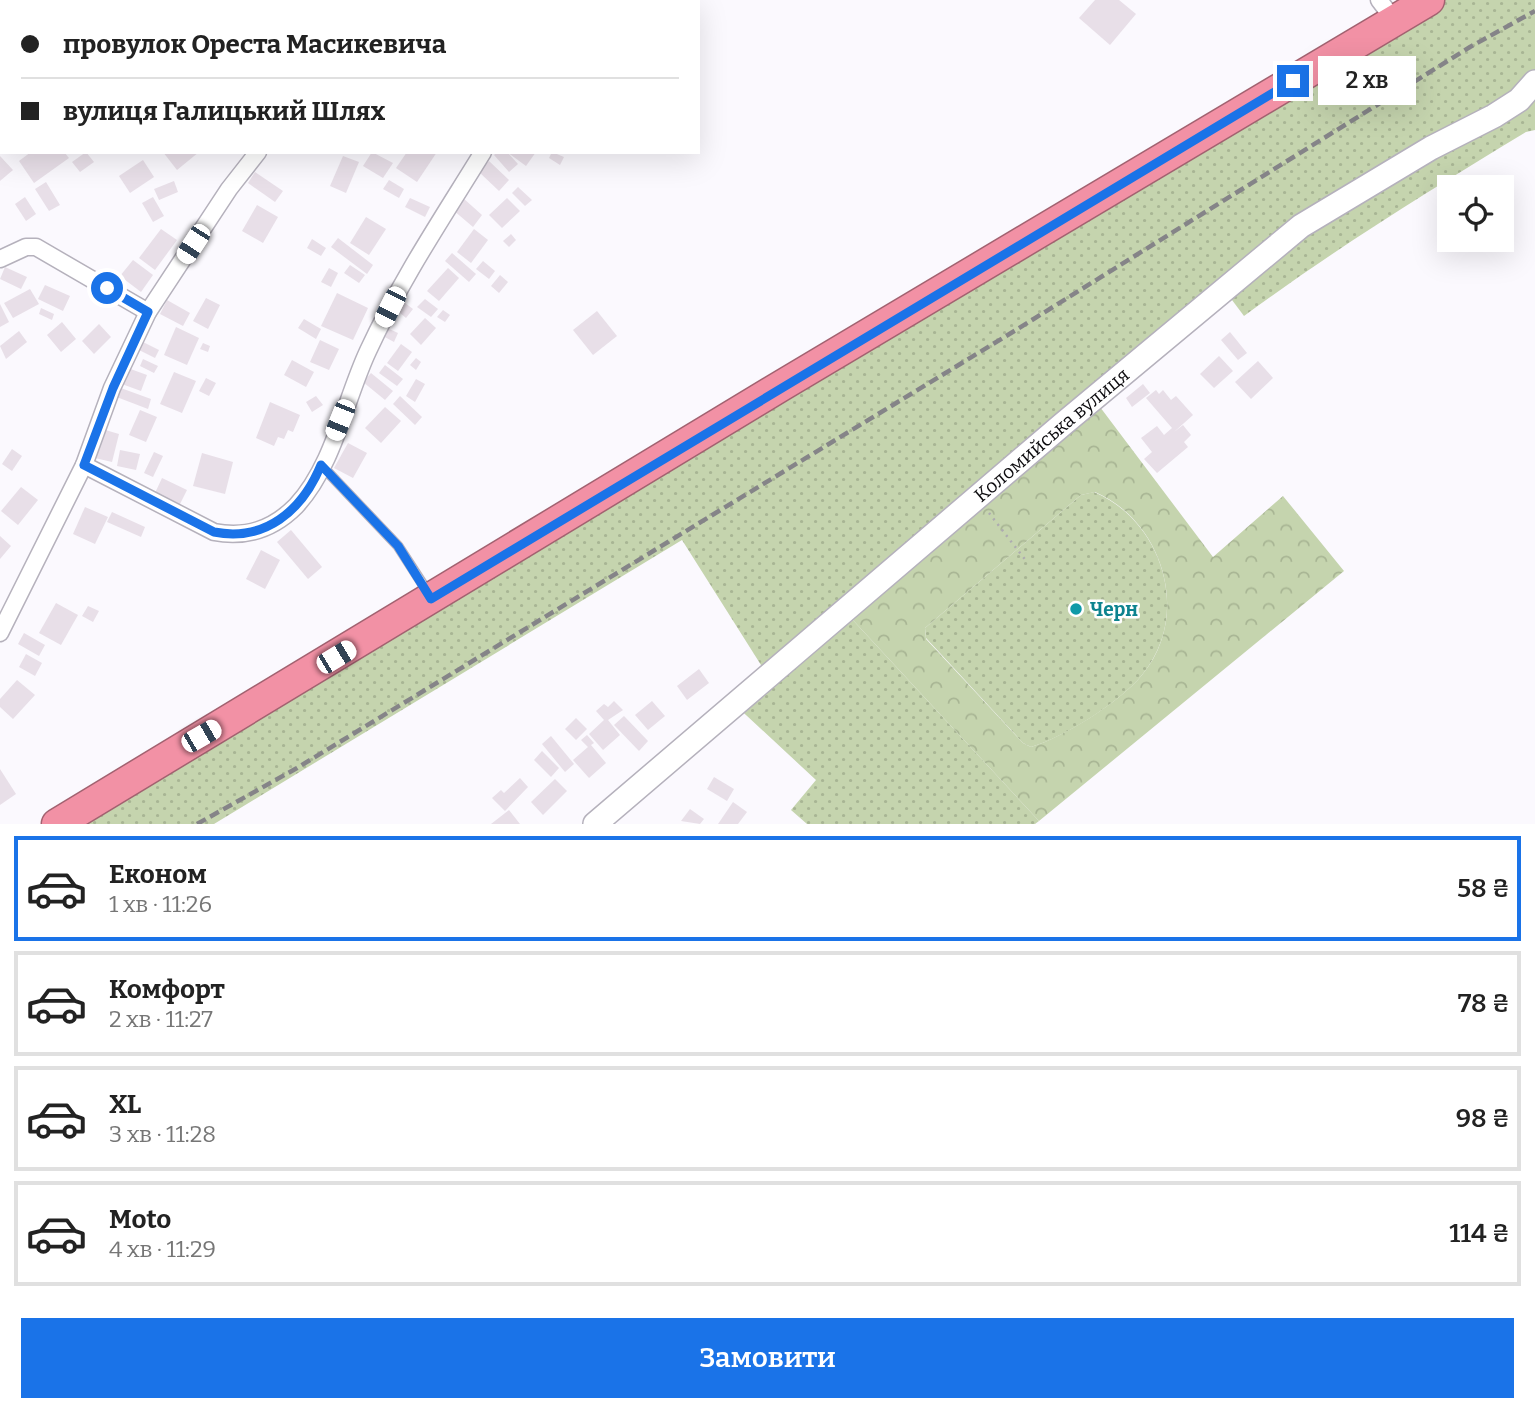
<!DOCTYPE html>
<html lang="uk">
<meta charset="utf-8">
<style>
:root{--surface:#fff;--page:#f6f6f6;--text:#222;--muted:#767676;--line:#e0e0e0;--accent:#1a73e8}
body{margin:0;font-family:Bitter,serif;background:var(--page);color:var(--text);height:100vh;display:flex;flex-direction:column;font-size:26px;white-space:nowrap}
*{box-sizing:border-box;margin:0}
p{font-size:23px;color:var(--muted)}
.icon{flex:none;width:38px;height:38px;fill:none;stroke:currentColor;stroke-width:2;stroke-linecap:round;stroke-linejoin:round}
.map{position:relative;height:824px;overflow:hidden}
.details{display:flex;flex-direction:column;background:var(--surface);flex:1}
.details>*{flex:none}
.banner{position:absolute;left:0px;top:0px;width:700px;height:154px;box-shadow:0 7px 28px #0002;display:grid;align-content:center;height:154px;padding:0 21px;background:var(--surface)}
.fabs{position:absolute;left:1437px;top:175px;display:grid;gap:14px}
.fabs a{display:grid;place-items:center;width:77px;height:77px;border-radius:0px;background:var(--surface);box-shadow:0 7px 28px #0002;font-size:35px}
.end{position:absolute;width:32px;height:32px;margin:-16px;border:9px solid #1a73e8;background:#fff;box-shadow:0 0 0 4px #fff}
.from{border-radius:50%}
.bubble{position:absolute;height:49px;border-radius:0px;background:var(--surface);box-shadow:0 7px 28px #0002;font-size:23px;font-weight:600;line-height:49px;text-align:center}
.car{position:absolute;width:21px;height:42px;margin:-21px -10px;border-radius:9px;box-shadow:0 0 5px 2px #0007;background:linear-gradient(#fff 24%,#345 0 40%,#fff 0 76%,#345 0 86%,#fff 0)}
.banner b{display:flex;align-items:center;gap:24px;height:66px;font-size:26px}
.banner b+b{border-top:2px solid var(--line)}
.banner i{width:18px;height:18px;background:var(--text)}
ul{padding:12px 0 0;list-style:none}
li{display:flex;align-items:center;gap:21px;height:105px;margin:0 14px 10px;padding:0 7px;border:4px solid var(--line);border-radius:0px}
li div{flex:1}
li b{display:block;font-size:26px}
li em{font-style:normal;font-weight:600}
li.active{border-color:var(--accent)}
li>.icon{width:63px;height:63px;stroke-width:1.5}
.action{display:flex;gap:14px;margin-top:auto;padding:14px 21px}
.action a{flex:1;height:80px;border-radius:0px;background:var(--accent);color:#fff;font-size:28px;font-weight:600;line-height:80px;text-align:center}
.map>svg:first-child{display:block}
.grass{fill:url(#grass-dots)}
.forest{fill:url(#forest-crowns);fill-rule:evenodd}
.building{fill:#e8dfe8}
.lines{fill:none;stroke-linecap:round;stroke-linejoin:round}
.lane-casing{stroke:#b5b1bc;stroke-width:11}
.street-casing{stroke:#b5b1bc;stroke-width:19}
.secondary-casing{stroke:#b5b1bc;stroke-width:26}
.highway-casing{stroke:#a26270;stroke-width:33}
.path{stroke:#adabb0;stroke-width:2.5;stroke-dasharray:2 5;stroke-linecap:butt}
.lane{stroke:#fff;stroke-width:8}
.street{stroke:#fff;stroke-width:16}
.secondary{stroke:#fff;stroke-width:23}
.highway{stroke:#f291a5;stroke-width:30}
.rail{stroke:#858488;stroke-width:4.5;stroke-dasharray:10 5;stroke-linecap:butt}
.route{stroke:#1a73e8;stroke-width:9}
.culture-dot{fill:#0f9aa8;stroke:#fff;stroke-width:2.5}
.labels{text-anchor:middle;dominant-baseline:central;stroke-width:5;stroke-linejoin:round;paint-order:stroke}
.street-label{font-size:19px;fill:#0c0b0e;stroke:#fff}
.culture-label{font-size:19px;font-weight:bold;fill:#0d838f;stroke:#fff;text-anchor:start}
</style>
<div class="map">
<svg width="1535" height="824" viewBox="0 0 1535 824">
<defs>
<pattern id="grass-dots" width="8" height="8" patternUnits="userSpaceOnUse" patternTransform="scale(1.75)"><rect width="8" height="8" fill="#c5d4ae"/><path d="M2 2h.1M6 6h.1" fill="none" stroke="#a8b594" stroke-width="1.8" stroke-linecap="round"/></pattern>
<pattern id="forest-crowns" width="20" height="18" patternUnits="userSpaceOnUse" patternTransform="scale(1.75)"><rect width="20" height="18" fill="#c5d4ae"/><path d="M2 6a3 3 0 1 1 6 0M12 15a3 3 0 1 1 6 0" fill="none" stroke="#a8b594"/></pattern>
</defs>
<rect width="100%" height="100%" fill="#fbf9fe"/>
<g class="grass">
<path d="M1421 0H1535V130L1526 132C1430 190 1335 249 1244 316L1229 296 851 618 1039 821 1035 824H807L791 810 816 780 732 702 766 673 682 540 214 824H47Z"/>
<path d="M1094 492C1163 521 1192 615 1142 675 1120 702 1065 737 1031 747L1023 743 926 638 925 628 1081 495Z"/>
</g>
<path class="forest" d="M1097 403 1213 557 1283 496 1344 571 1039 821 851 618ZM1095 492C1163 521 1192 615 1142 675 1120 702 1064 737 1031 747L1023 743 926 639 925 628 1081 495Z"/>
<g class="building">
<path d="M1095 0H1119L1136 14 1110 45 1079 18Z"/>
<path d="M31 152H64L69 158 34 183 19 161Z"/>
<path d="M86 152 94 162 80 172 72 162Z"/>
<path d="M163 152H199L177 170Z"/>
<path d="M372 152 393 163 383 178 363 166Z"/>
<path d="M407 152H437L417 182 396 168Z"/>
<path d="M497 152H507L518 164 509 172 494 155Z"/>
<path d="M507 152H536L526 166Z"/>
<path d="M552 152 564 157 560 165 549 158Z"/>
<path d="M0 156 13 170 0 181Z"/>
<path d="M343 156 359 162 346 193 330 186Z"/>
<path d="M143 160 154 177 130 193 119 176Z"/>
<path d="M489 161 509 180 499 191 479 172Z"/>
<path d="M255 172 283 191 275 202 248 183Z"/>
<path d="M389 180 404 189 399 198 383 189Z"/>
<path d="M174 181 178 192 159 200 154 189Z"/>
<path d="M46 182 60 205 49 211 35 189Z"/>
<path d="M518 187 532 200 525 206 512 193Z"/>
<path d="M25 197 36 214 26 221 15 204Z"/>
<path d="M153 197 164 216 153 222 142 203Z"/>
<path d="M410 198 430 207 425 217 405 207Z"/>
<path d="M463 198 482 215 473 227 453 210Z"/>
<path d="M507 198 520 211 502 228 489 215Z"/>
<path d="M257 205 278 217 263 243 242 231Z"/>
<path d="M366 217 386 229 369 255 350 243Z"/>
<path d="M161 229 177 240 155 270 139 258Z"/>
<path d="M474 229 488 240 471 263 457 252Z"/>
<path d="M511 234 516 240 509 247 503 241Z"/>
<path d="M338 238 373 265 367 274 331 247Z"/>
<path d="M312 239 326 248 321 256 307 248Z"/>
<path d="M452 253 476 274 469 282 445 261Z"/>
<path d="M133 260 153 275 141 292 120 276Z"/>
<path d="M483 261 495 271 489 279 476 269Z"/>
<path d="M350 265 365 275 359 283 344 273Z"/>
<path d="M5 267 27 277 21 289 0 279Z"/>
<path d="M329 268 338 273 331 287 321 282Z"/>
<path d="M448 268 459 278 439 301 427 291Z"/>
<path d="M500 275 508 282 499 293 491 286Z"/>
<path d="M45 285 70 296 63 311 38 299Z"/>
<path d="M30 289 39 304 13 318 4 303Z"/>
<path d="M337 293 368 308 353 340 321 326Z"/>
<path d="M206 298 220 305 208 329 193 321Z"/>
<path d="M425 299 438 309 431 317 417 307Z"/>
<path d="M167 300 190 313 183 326 160 314Z"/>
<path d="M401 300 413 309 406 318 394 308Z"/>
<path d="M0 304 9 322 0 327Z"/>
<path d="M41 308 54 314 52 320 39 314Z"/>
<path d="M443 310 450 315 445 322 437 317Z"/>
<path d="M597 311 617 336 593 355 573 330Z"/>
<path d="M425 318 436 328 421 345 410 334Z"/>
<path d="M304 319 321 329 316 339 298 328Z"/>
<path d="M62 322 76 339 61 352 47 335Z"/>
<path d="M99 324 111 337 94 354 82 341Z"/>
<path d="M176 327 199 338 187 365 164 355Z"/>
<path d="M385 327 398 333 394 342 381 335Z"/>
<path d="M19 331 27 342 6 359 0 346Z"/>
<path d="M1230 332 1247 353 1238 360 1221 340Z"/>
<path d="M320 340 339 349 329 370 310 362Z"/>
<path d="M143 342 159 350 155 358 139 350Z"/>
<path d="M203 343 210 346 208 352 200 349Z"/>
<path d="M401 344 412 352 398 371 387 363Z"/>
<path d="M1219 356 1233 371 1214 388 1200 374Z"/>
<path d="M416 358 421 362 416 370 410 365Z"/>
<path d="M143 359 158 366 154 373 140 366Z"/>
<path d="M292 360 314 372 306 387 284 375Z"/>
<path d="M1258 361 1273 378 1251 399 1235 382Z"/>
<path d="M385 365 403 379 397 386 379 373Z"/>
<path d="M125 367 147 375 141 391 119 383Z"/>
<path d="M174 372 196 381 182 413 160 404Z"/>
<path d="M371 373 393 391 385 400 363 382Z"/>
<path d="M206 378 216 383 209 396 199 391Z"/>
<path d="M416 379 425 384 415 402 406 396Z"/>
<path d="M1143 384 1150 393 1132 407 1126 398Z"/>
<path d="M118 387 151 399 148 409 114 396Z"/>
<path d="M1156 390 1159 394 1163 390 1171 400 1176 396 1193 415 1174 432 1183 425 1191 435 1184 442 1188 447 1157 473 1144 459 1152 452 1141 438 1157 426 1164 435 1172 428 1146 398Z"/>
<path d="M316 396 323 405 312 412 306 402Z"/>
<path d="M400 396 422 417 415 425 393 404Z"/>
<path d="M270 402 300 415 293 432 288 430 284 439 278 437 274 446 256 438Z"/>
<path d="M385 407 401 421 381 443 365 428Z"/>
<path d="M140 410 157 417 146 442 129 435Z"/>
<path d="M102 429 119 434 112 462 95 458Z"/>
<path d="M348 443 367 453 353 478 334 468Z"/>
<path d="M12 449 22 456 12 471 2 464Z"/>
<path d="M120 450 140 454 136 470 117 466Z"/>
<path d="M154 452 163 456 153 477 144 473Z"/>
<path d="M202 453 233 462 225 494 193 486Z"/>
<path d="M162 478 187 490 179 506 155 493Z"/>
<path d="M21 487 38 500 18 525 1 511Z"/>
<path d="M85 507 108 517 95 544 73 534Z"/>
<path d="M112 512 145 527 141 537 107 522Z"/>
<path d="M291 530 322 567 308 579 277 542Z"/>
<path d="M0 536 11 546 0 559Z"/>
<path d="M261 550 280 560 265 589 246 579Z"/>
<path d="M56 603 78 615 61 645 39 633Z"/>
<path d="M88 606 99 611 93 622 82 616Z"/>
<path d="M24 633 45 645 39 656 18 644Z"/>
<path d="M26 654 42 663 35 676 19 667Z"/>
<path d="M699 669 709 683 687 700 677 686Z"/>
<path d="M17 680 35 695 13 719 0 707V699Z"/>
<path d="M614 701 623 710 608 720 620 735 603 750 589 734 604 720 596 711 604 704 608 707Z"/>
<path d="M652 701 665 716 648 730 635 715Z"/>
<path d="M624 716 648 741 639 751 614 725Z"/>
<path d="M576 718 587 729 576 740 565 729Z"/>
<path d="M587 735 594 743 591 745 606 763 589 778 573 760 588 747 581 740Z"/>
<path d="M551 736 574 764 565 772 542 744Z"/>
<path d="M542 751 559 768 551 777 534 760Z"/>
<path d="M0 769 16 794 0 805Z"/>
<path d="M714 777 734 789 727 801 707 789Z"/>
<path d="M520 778 528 787 505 811 492 798 501 790 504 793Z"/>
<path d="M555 779 567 791 543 815 531 802Z"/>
<path d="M733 802 747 812 738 824H718Z"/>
<path d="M690 809 704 819 700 824 681 821Z"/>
<path d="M509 810 520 824H491Z"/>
</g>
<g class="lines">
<g class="lane-casing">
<path id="lane" d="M321 465 398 546 429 594"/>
</g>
<g class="street-casing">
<g id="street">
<path d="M202 0 203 2"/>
<path d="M1379 0 1395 21"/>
<path d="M308 2V0"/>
<path d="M555 2V0"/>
<path d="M0 259 26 247H36L148 312"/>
<path d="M84 465 214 532C246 538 272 530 296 506 334 465 345 400 368 351 400 281 443 217 483 152"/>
<path d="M0 633 84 465 112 388 148 312 229 189 258 152"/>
</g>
</g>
<g class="secondary-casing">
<g id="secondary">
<path id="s1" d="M595 824 1063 424 1301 226 1431 148 1494 116 1519 100 1535 82"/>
</g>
</g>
<g class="highway-casing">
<path id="highway" d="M57 824 781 386 1429 0"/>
</g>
<path class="path" d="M989 513 1027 562"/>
<use href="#lane" class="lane"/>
<use href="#street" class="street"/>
<use href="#secondary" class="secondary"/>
<use href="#highway" class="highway"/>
<path class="rail" d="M197 824 297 768 1016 330 1470 47 1535 11"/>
</g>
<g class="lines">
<path class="route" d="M107 288 148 312 113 388 84 465 214 532C265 542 302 511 321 465L398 546 431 599 1293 81"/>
</g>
<circle class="culture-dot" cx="1076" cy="609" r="7"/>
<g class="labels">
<g class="street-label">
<text stroke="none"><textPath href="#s1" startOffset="600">Коломийська вулиця</textPath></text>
</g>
<g class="culture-label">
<text x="1090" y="609">Черн</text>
</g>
</g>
</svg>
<div class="fabs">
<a><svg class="icon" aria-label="locate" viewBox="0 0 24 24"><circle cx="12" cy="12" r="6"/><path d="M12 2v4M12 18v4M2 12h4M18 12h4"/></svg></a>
</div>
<i class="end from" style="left:107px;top:288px"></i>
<i class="end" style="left:1293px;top:81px"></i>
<div class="bubble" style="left:1318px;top:56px;width:98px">2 хв</div>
<i class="car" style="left:193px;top:244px;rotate:213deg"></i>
<i class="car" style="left:390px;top:307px;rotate:207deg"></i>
<i class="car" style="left:340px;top:420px;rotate:202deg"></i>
<i class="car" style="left:336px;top:657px;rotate:59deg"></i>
<i class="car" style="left:201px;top:736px;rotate:60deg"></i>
<div class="banner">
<b><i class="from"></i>провулок Ореста Масикевича</b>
<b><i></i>вулиця Галицький Шлях</b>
</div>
</div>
<section class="details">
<ul>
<li class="active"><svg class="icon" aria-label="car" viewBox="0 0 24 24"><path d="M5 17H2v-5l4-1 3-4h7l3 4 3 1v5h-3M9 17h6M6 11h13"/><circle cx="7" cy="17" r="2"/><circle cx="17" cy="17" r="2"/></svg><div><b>Економ</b><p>1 хв · 11:26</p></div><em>58 ₴</em></li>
<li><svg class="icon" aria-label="car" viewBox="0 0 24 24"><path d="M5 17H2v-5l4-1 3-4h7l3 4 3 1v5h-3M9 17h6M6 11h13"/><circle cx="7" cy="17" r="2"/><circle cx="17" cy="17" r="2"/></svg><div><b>Комфорт</b><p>2 хв · 11:27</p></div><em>78 ₴</em></li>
<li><svg class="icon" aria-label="car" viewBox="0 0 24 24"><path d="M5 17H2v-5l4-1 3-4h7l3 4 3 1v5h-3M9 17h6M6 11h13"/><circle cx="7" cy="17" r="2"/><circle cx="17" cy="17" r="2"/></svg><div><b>XL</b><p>3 хв · 11:28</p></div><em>98 ₴</em></li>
<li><svg class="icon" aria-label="car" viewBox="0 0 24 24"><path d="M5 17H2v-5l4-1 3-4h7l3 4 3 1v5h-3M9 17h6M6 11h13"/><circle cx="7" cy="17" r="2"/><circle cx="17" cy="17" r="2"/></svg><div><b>Moto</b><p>4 хв · 11:29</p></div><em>114 ₴</em></li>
</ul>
<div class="action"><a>Замовити</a></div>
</section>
